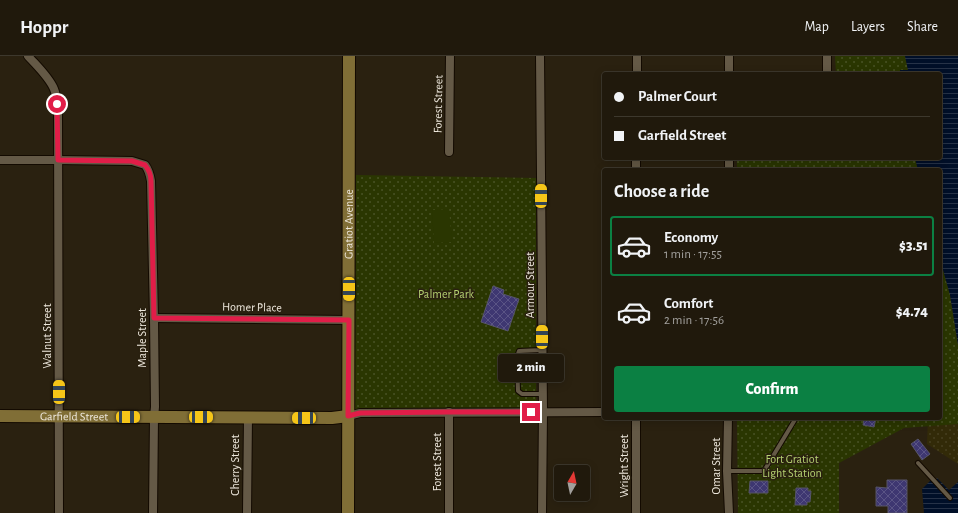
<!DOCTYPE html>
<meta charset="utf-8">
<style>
:root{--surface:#20190c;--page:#2d261a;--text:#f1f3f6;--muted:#a2a09d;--line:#3d382d;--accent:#0b8043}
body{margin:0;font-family:"Alegreya Sans",sans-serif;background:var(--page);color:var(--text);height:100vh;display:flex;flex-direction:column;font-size:15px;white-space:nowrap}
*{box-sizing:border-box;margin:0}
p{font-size:13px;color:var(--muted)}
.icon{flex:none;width:22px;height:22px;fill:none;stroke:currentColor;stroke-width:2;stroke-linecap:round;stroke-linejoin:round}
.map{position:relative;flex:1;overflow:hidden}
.drawer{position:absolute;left:602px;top:112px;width:340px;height:252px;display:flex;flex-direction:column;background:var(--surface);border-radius:4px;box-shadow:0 2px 10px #0003,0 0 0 1px var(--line)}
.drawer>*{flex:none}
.banner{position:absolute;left:602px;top:16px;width:340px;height:88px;border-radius:4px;box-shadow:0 2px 10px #0003,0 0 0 1px var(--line);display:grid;align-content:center;height:88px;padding:0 12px;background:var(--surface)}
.needle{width:26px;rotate:9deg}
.tools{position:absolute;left:554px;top:409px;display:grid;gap:8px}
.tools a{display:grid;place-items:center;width:36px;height:36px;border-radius:4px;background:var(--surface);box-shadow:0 2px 10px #0003,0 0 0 1px var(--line);font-size:20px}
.end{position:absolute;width:18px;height:18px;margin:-9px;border:5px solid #e11d48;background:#fff;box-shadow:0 0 0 2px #fff}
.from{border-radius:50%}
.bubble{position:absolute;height:28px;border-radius:4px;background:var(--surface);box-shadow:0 2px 10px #0003,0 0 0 1px var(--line);font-size:13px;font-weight:800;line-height:28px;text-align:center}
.car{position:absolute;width:12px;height:24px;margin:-12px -6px;border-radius:5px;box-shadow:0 0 3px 1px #0007;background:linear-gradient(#f5c518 24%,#345 0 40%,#f5c518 0 76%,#345 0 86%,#f5c518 0)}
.banner b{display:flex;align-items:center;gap:14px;height:38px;font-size:15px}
.banner b+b{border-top:1px solid var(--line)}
.banner i{width:10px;height:10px;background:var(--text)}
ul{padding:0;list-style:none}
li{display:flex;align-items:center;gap:12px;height:60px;margin:0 8px 6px;padding:0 4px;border:2px solid transparent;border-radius:4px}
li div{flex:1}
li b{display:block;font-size:15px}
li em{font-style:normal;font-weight:800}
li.on{border-color:var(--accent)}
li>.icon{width:36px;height:36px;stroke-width:1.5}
h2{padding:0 12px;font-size:18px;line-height:48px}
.button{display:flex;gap:8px;margin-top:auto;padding:8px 12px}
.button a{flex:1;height:46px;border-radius:4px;background:var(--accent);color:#fff;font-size:16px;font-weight:800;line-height:46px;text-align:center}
header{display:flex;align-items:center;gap:24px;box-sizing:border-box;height:56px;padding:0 20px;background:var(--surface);border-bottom:1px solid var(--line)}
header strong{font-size:19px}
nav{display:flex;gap:22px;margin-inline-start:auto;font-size:14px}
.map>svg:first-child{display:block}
.sand{fill:url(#sand-dots)}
.park{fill:url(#park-dots)}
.garden{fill:#2a3601}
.water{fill:url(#water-rules)}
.building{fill:url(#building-cross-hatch);stroke:#565569}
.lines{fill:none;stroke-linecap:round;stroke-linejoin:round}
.lane-casing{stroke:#130a00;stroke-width:6}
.street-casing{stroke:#130a00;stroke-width:10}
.secondary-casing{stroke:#130a00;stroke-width:14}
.lane{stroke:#645946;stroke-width:4}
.street{stroke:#645946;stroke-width:8}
.secondary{stroke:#806e36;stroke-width:12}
.route{stroke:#e11d48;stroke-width:5}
.labels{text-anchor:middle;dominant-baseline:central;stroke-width:3;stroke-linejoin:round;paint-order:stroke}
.street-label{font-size:12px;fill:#ede7dc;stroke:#2a2110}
.park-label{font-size:12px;fill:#b5d171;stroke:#2a2110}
</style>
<header>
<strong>Hoppr</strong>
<nav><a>Map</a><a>Layers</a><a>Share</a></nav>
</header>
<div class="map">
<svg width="958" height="457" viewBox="0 0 958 457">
<defs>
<pattern id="sand-dots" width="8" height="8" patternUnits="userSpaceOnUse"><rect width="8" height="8" fill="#322a08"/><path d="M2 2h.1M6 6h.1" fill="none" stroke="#463f20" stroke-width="1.8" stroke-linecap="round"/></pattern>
<pattern id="park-dots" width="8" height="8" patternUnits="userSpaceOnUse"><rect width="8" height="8" fill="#2a3601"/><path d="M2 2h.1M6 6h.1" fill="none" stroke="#495325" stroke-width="1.8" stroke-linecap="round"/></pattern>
<pattern id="water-rules" width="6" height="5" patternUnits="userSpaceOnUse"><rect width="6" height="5" fill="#000f28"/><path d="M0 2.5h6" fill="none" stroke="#263247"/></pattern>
<pattern id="building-cross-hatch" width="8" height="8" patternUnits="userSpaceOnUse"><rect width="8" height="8" fill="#3e3771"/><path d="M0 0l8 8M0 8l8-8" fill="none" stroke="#5a5485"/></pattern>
</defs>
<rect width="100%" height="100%" fill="#2a2110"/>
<path class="sand" d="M940 141 958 214V408L927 388 928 362H940Z"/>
<g class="park">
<path d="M835 0H905L908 14H900V18H836Z"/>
<path d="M737 102H915L918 114H737Z"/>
<path d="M356 119 536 122V355L355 354Z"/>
<path d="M940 203 950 239 958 289V368L904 372 839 407V457H738L737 362H940Z"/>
</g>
<path class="garden" d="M449 153 452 186 434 187 432 154Z"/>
<g class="water">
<path d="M905 0H958V289L950 239 940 203V114H918L915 102H940V18H900V14H908Z"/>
<path d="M937 422 949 434 958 426V457H924L922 433 931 424 933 426Z"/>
</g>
<g class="building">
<path d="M493 230 504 234 503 238 519 243 508 275 481 266Z"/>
<path d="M867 362H876L874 371 863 369 864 363 866 364Z"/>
<path d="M918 383 930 398 922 404 911 388Z"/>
<path d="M887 424H907V457H888V450H876V431L887 432Z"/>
<path d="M750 425H768V437H749Z"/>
<path d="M796 432H808V435H811L810 446H807V449H795Z"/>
</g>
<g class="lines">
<g class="lane-casing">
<g id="lane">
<path d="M542 294 519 295 517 301 518 335 522 338H542"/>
<path d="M918 407 950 442"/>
<path d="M727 415H764L796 362"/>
</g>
</g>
<g class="street-casing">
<g id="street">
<path d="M28 0C37 10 49 21 54 33 57 40 57 49 58 56L59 457"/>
<path d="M540 0 543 356 542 457"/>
<path d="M729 0V18"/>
<path d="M827 0V18"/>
<path d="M637 18V0"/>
<path d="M449 96 450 0"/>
<path d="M729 102V114"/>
<path d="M0 104H58L132 105 145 109C149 114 150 119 151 125L154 262 155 351 154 361 153 457"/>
<path d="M636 114V102"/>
<path d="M154 262 349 264"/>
<path d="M348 360 360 357 604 356"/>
<path d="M636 362V457"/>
<path d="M728 362 727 415 729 457"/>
<path d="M247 457 248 361"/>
<path d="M449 457V356"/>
</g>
</g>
<g class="secondary-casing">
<g id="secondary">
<path id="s1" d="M0 360 332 362 348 360"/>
<path id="s2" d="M348 457 349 0"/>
</g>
</g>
<use href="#lane" class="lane"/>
<use href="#street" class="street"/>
<use href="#secondary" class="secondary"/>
</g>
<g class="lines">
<path class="route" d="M57 48 58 104 132 105 145 109C149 114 151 119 151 125L154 262 349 264 348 360 360 357 449 356H531"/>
</g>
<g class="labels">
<g class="street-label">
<text transform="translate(438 48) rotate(-89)">Forest Street</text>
<text stroke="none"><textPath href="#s2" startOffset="289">Gratiot Avenue</textPath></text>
<text transform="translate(530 229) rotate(-90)">Armour Street</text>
<text transform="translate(252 251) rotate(1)">Homer Place</text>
<text transform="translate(47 280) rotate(-90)">Walnut Street</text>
<text transform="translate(142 282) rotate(-90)">Maple Street</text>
<text stroke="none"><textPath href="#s1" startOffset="74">Garfield Street</textPath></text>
<text transform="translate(437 406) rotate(-90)">Forest Street</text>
<text transform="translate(235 409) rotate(-90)">Cherry Street</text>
<text transform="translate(624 410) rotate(-90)">Wright Street</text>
<text transform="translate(716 410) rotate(-90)">Omar Street</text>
</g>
<g class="park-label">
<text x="446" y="238">Palmer Park</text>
<text x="792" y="403">Fort Gratiot<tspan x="792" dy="14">Light Station</tspan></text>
</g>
</g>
</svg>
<div class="tools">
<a><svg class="needle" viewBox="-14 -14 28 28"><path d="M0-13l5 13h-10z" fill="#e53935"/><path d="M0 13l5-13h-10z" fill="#a2a09d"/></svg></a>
</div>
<i class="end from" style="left:57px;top:48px"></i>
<i class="end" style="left:531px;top:356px"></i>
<div class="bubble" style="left:498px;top:298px;width:66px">2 min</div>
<i class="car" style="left:541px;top:140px;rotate:0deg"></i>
<i class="car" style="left:349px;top:233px;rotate:180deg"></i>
<i class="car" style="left:542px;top:281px;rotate:0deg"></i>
<i class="car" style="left:59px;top:336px;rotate:0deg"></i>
<i class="car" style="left:128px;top:361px;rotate:90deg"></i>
<i class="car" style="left:201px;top:361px;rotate:90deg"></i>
<i class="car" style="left:304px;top:362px;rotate:270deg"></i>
<div class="banner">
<b><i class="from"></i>Palmer Court</b>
<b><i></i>Garfield Street</b>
</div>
<section class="drawer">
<h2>Choose a ride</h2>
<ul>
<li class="on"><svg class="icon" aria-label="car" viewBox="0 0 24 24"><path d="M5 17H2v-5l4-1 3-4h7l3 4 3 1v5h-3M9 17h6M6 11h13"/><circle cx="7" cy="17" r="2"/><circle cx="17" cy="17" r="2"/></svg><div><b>Economy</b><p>1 min · 17:55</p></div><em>$3.51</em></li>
<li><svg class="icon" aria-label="car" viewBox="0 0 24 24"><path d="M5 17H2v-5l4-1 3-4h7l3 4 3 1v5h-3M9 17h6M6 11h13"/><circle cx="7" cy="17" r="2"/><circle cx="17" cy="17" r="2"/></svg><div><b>Comfort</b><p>2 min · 17:56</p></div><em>$4.74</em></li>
</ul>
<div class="button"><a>Confirm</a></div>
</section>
</div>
